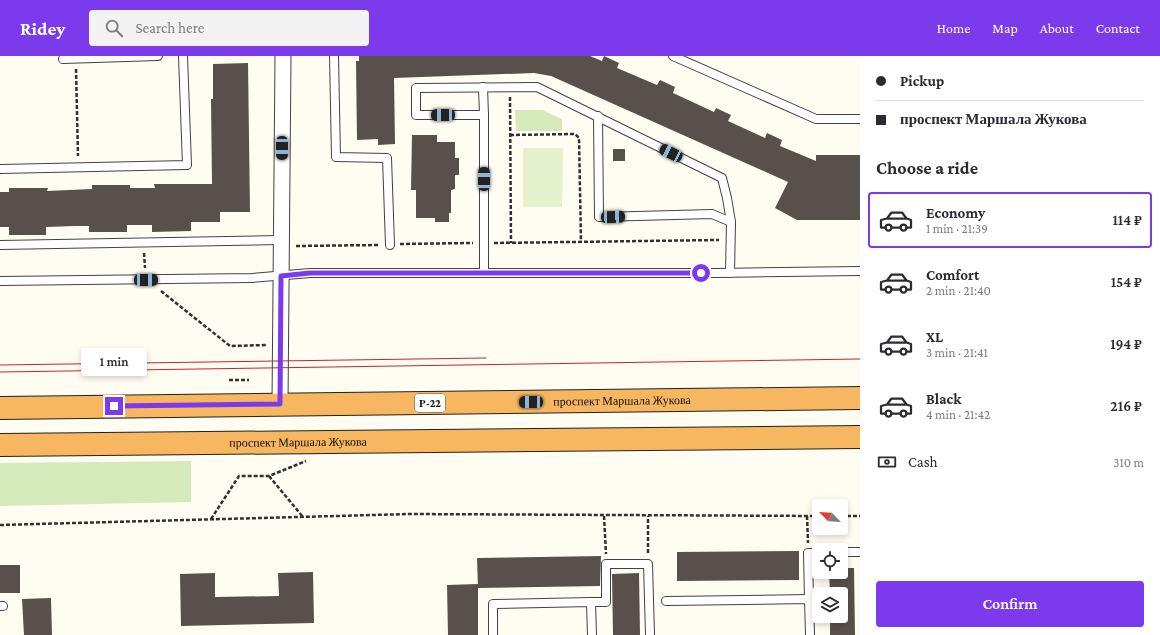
<!DOCTYPE html>
<meta charset="utf-8">
<style>
:root{--surface:#fff;--page:#f2f2f3;--text:#2b2b33;--muted:#7c7c81;--line:#e1e1e2;--accent:#7c3aed}
body{margin:0;font-family:"Crimson Pro",serif;background:var(--page);color:var(--text);height:100vh;display:flex;flex-direction:column;font-size:15px;white-space:nowrap}
*{box-sizing:border-box;margin:0}
p{font-size:13px;color:var(--muted)}
.icon{flex:none;width:22px;height:22px;fill:none;stroke:currentColor;stroke-width:2;stroke-linecap:round;stroke-linejoin:round}
.map{position:relative;flex:1;overflow:hidden}
.panel{display:flex;flex-direction:column;background:var(--surface);width:300px}
.panel>*{flex:none}
.hud{display:grid;align-content:center;height:88px;padding:0 16px;background:var(--surface)}
.needle{width:26px;rotate:294deg}
.tools{position:absolute;left:812px;top:443px;display:grid;gap:8px}
.tools a{display:grid;place-items:center;width:36px;height:36px;border-radius:4px;background:var(--surface);box-shadow:0 2px 6px #0003;font-size:20px}
.end{position:absolute;width:18px;height:18px;margin:-9px;border:5px solid #7c3aed;background:#fff;box-shadow:0 0 0 2px #fff}
.from{border-radius:50%}
.bubble{position:absolute;height:28px;border-radius:4px;background:var(--surface);box-shadow:0 2px 6px #0003;font-size:13px;font-weight:600;line-height:28px;text-align:center}
.car{position:absolute;width:12px;height:24px;margin:-12px -6px;border-radius:5px;box-shadow:0 0 3px 1px #0007;background:linear-gradient(#222 24%,#8ab4d8 0 40%,#222 0 76%,#8ab4d8 0 86%,#222 0)}
.hud b{display:flex;align-items:center;gap:14px;height:38px;font-size:15px}
.hud b+b{border-top:1px solid var(--line)}
.hud i{width:10px;height:10px;background:var(--text)}
ul{padding:0;list-style:none}
li{display:flex;align-items:center;gap:12px;height:56px;margin:0 8px 6px;padding:0 8px;border:2px solid transparent;border-radius:4px}
li div{flex:1}
li b{display:block;font-size:15px}
li em{font-style:normal;font-weight:600}
li.on{border-color:var(--accent)}
li>.icon{width:36px;height:36px;stroke-width:1.5}
h2{padding:0 16px;font-size:18px;line-height:48px}
.pay{display:flex;align-items:center;gap:10px;height:44px;padding:0 16px;font-size:15px}
.pay p{margin-inline-start:auto}
.primary-button{display:flex;gap:8px;margin-top:auto;padding:8px 16px}
.primary-button a{flex:1;height:46px;border-radius:4px;background:var(--accent);color:#fff;font-size:16px;font-weight:600;line-height:46px;text-align:center}
header{display:flex;align-items:center;gap:24px;box-sizing:border-box;height:56px;padding:0 20px;background:var(--accent);color:#fff}
header strong{font-size:19px}
nav{display:flex;gap:22px;margin-inline-start:auto;font-size:14px}
.search{width:280px;height:36px;background:var(--page);display:flex;align-items:center;gap:10px;box-sizing:border-box;padding:0 14px;border-radius:4px;color:var(--muted);font-size:15px}
main{display:flex;flex:1;min-height:0}
.map>svg:first-child{display:block}
.green{fill:#d4eaba}
.pitch{fill:#e5f1cc}
.building{fill:#58504b}
.lines{fill:none;stroke-linecap:round;stroke-linejoin:round}
.service-casing{stroke:#424242;stroke-width:10}
.minor-casing{stroke:#424242;stroke-width:17}
.trunk-casing{stroke:#202020;stroke-width:24}
.path{stroke:#313131;stroke-width:2.5;stroke-dasharray:4 2;stroke-linecap:butt}
.service{stroke:#fff;stroke-width:8}
.minor{stroke:#fff;stroke-width:15}
.trunk{stroke:#f7b760;stroke-width:22}
.tram{stroke:#c12530;stroke-width:1}
.route{stroke:#7c3aed;stroke-width:5}
.labels{text-anchor:middle;dominant-baseline:central;stroke-width:4;stroke-linejoin:round;paint-order:stroke}
.shield{fill:#fff;stroke:#575757;stroke-width:1}
.shield-label{font-size:11px;font-weight:bold;fill:#0f0f0f}
.street-label{font-size:12px;fill:#0f0f0f;stroke:#fff}
</style>
<header>
<strong>Ridey</strong>
<div class="search"><svg class="icon" aria-label="search" viewBox="0 0 24 24"><circle cx="10" cy="10" r="6"/><path d="M15 15l6 6"/></svg>Search here</div>
<nav><a>Home</a><a>Map</a><a>About</a><a>Contact</a></nav>
</header>
<main>
<div class="map">
<svg width="860" height="579" viewBox="0 0 860 579">
<rect width="100%" height="100%" fill="#fffcf1"/>
<g class="green">
<path d="M515 54H542L562 63V75H516Z"/>
<path d="M191 405V446L0 450V407Z"/>
</g>
<path class="pitch" d="M523 92H563L562 151H523Z"/>
<g class="building">
<path d="M359 0H590L602 5 604 0 619 7 617 12 657 29 660 24 675 31 673 37 714 56 716 52 731 59 728 65 765 82 767 77 782 84 780 90 816 105V99H860V164H797L775 152 788 126 551 20 534 17 394 22 395 88 378 89V83L357 84 356 5H359Z"/>
<path d="M248 7 250 156H220V166H191V175L152 176V169H127V176H89V170H75L46 171V179H9V171H0V136H9V132H48L47 135 92 133V129H130V132H155L154 128H212L211 43H213V8Z"/>
<path d="M412 79H437V86H455V102H459V119H455V133L451 134V157H449V166H435V162H416V134H411Z"/>
<rect x="613" y="93" width="12" height="12"/>
<path d="M799 495V524L677 525V496Z"/>
<path d="M601 500 600 530 478 532 477 502Z"/>
<rect x="0" y="509" width="20" height="28"/>
<path d="M841 512H854L855 579H830V560H841V538H830L829 516H841Z"/>
<path d="M313 516 314 567 181 570 180 518 215 517V541L279 540 278 517Z"/>
<path d="M639 517 640 579H613L612 518Z"/>
<path d="M478 528V579H448L447 529Z"/>
<path d="M51 542 52 579H24L22 543Z"/>
</g>
<g class="lines">
<g class="service-casing">
<g id="service">
<path d="M334 0 336 101 387 102 390 189"/>
<path d="M673 0 816 63H860"/>
<path d="M63 3 158 0"/>
<path d="M483 31 484 59"/>
<path d="M598 60 599 161 712 158 731 166"/>
<path d="M0 113 187 109 183 0"/>
<path d="M0 189 281 184"/>
<path d="M484 217V59H416V32L537 31 722 122 727 142 731 166 730 217"/>
<path d="M0 225 252 222 310 217H717L860 215"/>
<path d="M841 496H860"/>
<path d="M809 543 808 497H819"/>
<path d="M666 545 809 543 810 579"/>
<path d="M591 546H606V508H648L650 579"/>
<path d="M0 550H3"/>
<path d="M493 579V548L591 546 592 579"/>
</g>
</g>
<g class="minor-casing">
<path id="minor" d="M280 348 283 0"/>
</g>
<g class="trunk-casing">
<g id="trunk">
<path id="s1" d="M0 352 860 342"/>
<path id="s2" d="M0 389 860 381"/>
</g>
</g>
<g class="path">
<path d="M76 13 78 100"/>
<path d="M510 41 511 187"/>
<path d="M510 79 575 78 579 82 581 186"/>
<path d="M494 187 719 184"/>
<path d="M400 188 473 187"/>
<path d="M296 190 379 189"/>
<path d="M144 197 145 212"/>
<path d="M161 235 230 290 267 289"/>
<path d="M229 324H249"/>
<path d="M269 420 303 461"/>
<path d="M604 460 606 498"/>
<path d="M807 460 808 487"/>
<path d="M841 460H860"/>
<path d="M211 463 239 420H269L306 405"/>
<path d="M0 469 410 458 819 460"/>
<path d="M648 497V460"/>
</g>
<use href="#service" class="service"/>
<use href="#minor" class="minor"/>
<use href="#trunk" class="trunk"/>
<g class="tram">
<path d="M0 309 486 302"/>
<path d="M0 316 860 303"/>
</g>
</g>
<g class="lines">
<path class="route" d="M114 350 280 348 281 220 310 217H701"/>
</g>
<g class="labels">
<rect class="shield" x="415" y="338" width="30" height="18" rx="3"/>
<g class="shield-label">
<text x="430" y="347">Р-22</text>
</g>
<g class="street-label">
<text stroke="none"><textPath href="#s1" startOffset="622">проспект Маршала Жукова</textPath></text>
<text stroke="none"><textPath href="#s2" startOffset="298">проспект Маршала Жукова</textPath></text>
</g>
</g>
</svg>
<div class="tools">
<a><svg class="needle" viewBox="-14 -14 28 28"><path d="M0-13l5 13h-10z" fill="#e53935"/><path d="M0 13l5-13h-10z" fill="#7c7c81"/></svg></a>
<a><svg class="icon" aria-label="locate" viewBox="0 0 24 24"><circle cx="12" cy="12" r="6"/><path d="M12 2v4M12 18v4M2 12h4M18 12h4"/></svg></a>
<a><svg class="icon" aria-label="layers" viewBox="0 0 24 24"><path d="M12 4l9 5-9 5-9-5zM3 14l9 5 9-5"/></svg></a>
</div>
<i class="end from" style="left:701px;top:217px"></i>
<i class="end" style="left:114px;top:350px"></i>
<div class="bubble" style="left:81px;top:292px;width:66px">1 min</div>
<i class="car" style="left:443px;top:59px;rotate:269deg"></i>
<i class="car" style="left:282px;top:92px;rotate:180deg"></i>
<i class="car" style="left:671px;top:97px;rotate:297deg"></i>
<i class="car" style="left:484px;top:123px;rotate:0deg"></i>
<i class="car" style="left:613px;top:161px;rotate:88deg"></i>
<i class="car" style="left:146px;top:224px;rotate:90deg"></i>
<i class="car" style="left:531px;top:346px;rotate:269deg"></i>
</div>
<section class="panel">
<div class="hud">
<b><i class="from"></i>Pickup</b>
<b><i></i>проспект Маршала Жукова</b>
</div>
<h2>Choose a ride</h2>
<ul>
<li class="on"><svg class="icon" aria-label="car" viewBox="0 0 24 24"><path d="M5 17H2v-5l4-1 3-4h7l3 4 3 1v5h-3M9 17h6M6 11h13"/><circle cx="7" cy="17" r="2"/><circle cx="17" cy="17" r="2"/></svg><div><b>Economy</b><p>1 min · 21:39</p></div><em>114 ₽</em></li>
<li><svg class="icon" aria-label="car" viewBox="0 0 24 24"><path d="M5 17H2v-5l4-1 3-4h7l3 4 3 1v5h-3M9 17h6M6 11h13"/><circle cx="7" cy="17" r="2"/><circle cx="17" cy="17" r="2"/></svg><div><b>Comfort</b><p>2 min · 21:40</p></div><em>154 ₽</em></li>
<li><svg class="icon" aria-label="car" viewBox="0 0 24 24"><path d="M5 17H2v-5l4-1 3-4h7l3 4 3 1v5h-3M9 17h6M6 11h13"/><circle cx="7" cy="17" r="2"/><circle cx="17" cy="17" r="2"/></svg><div><b>XL</b><p>3 min · 21:41</p></div><em>194 ₽</em></li>
<li><svg class="icon" aria-label="car" viewBox="0 0 24 24"><path d="M5 17H2v-5l4-1 3-4h7l3 4 3 1v5h-3M9 17h6M6 11h13"/><circle cx="7" cy="17" r="2"/><circle cx="17" cy="17" r="2"/></svg><div><b>Black</b><p>4 min · 21:42</p></div><em>216 ₽</em></li>
</ul>
<div class="pay"><svg class="icon" aria-label="cash" viewBox="0 0 24 24"><path d="M3 7h18v10H3z"/><circle cx="12" cy="12" r="2"/></svg>Cash<p>310 m</p></div>
<div class="primary-button"><a>Confirm</a></div>
</section>
</main>
